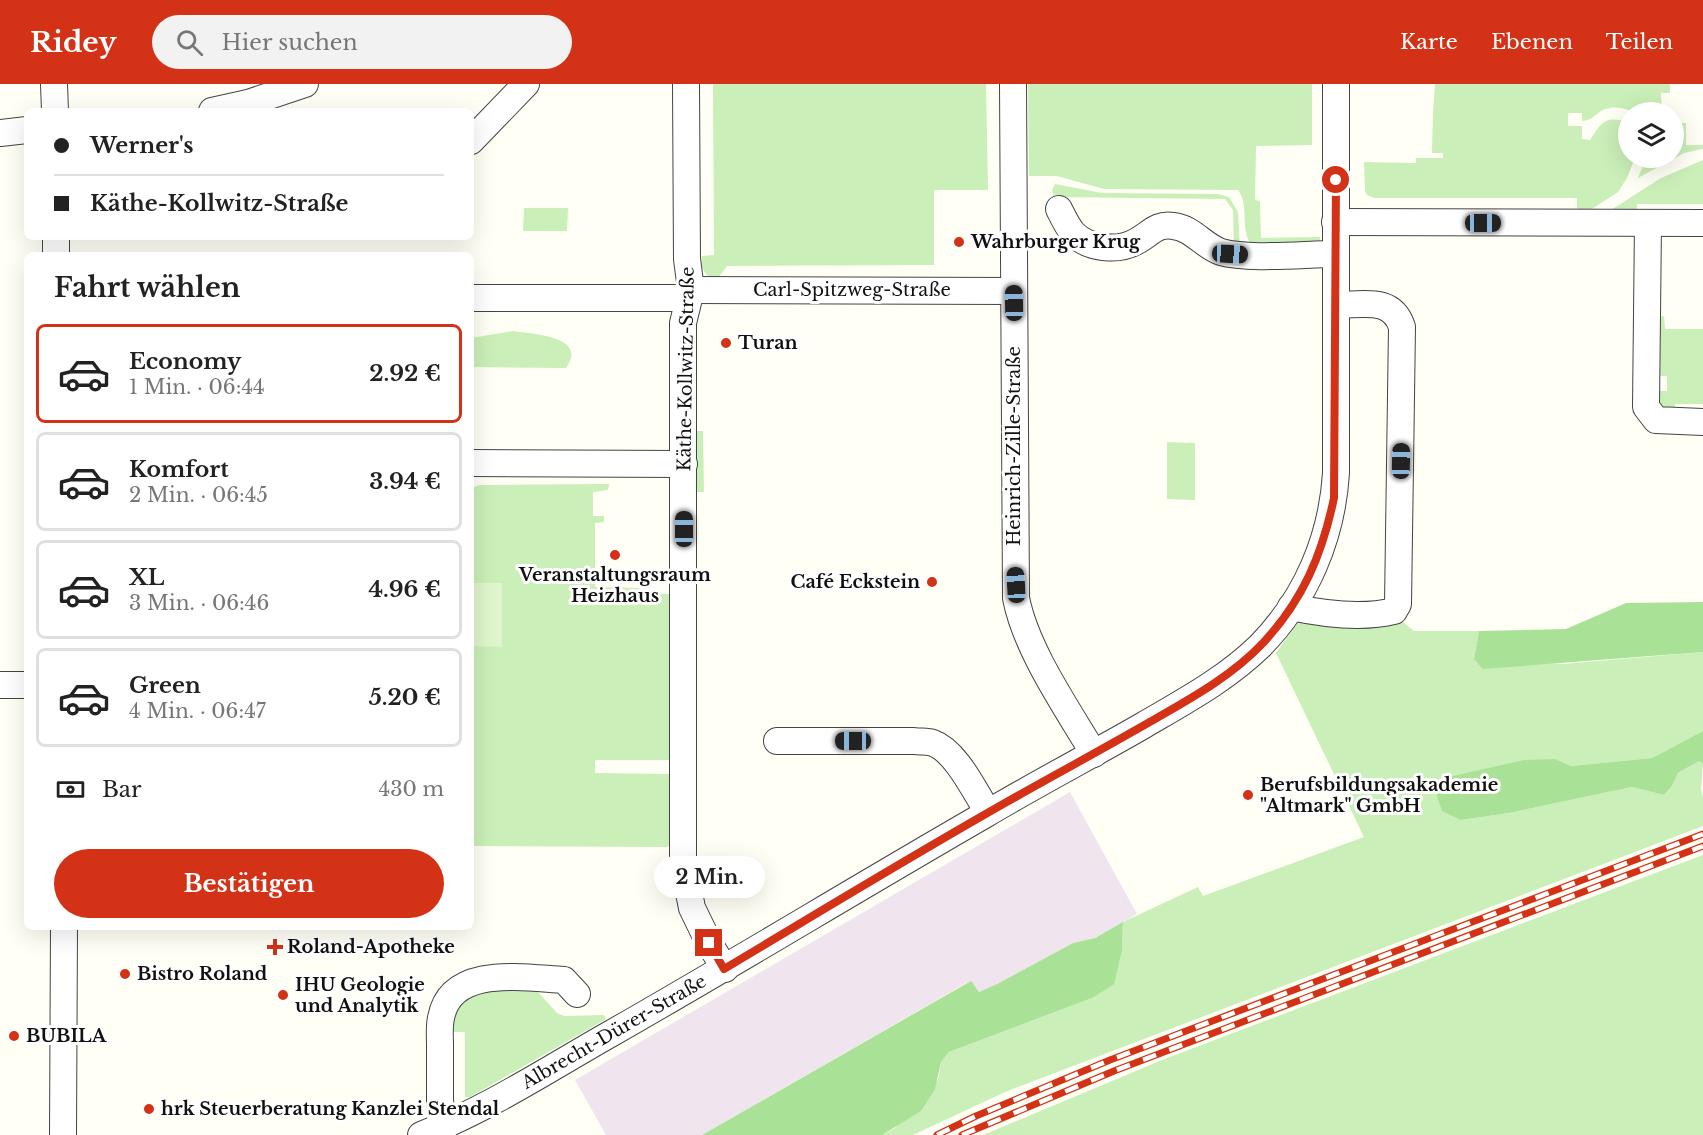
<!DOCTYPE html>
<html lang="de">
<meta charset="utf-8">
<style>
:root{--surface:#fff;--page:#f2f2f2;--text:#222;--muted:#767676;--line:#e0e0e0;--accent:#d33217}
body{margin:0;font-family:"Libre Baskerville",serif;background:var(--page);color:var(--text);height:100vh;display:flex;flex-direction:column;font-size:22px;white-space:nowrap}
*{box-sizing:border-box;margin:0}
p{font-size:20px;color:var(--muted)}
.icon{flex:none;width:33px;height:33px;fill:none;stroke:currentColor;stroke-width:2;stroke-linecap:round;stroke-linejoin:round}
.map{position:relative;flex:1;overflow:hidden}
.sheet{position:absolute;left:24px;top:168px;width:450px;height:678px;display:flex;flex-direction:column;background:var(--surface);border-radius:9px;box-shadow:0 6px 24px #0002}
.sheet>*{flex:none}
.hud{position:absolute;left:24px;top:24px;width:450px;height:132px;border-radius:9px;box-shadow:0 6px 24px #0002;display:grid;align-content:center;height:132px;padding:0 30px;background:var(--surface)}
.controls{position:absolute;left:1618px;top:18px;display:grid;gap:12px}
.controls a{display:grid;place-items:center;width:66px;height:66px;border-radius:50%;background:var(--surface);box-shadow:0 6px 24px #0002;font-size:30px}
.end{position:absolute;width:27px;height:27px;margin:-14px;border:8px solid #d33217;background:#fff;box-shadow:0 0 0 3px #fff}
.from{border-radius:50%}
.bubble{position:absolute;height:42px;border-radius:21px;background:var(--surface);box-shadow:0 6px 24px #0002;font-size:20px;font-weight:700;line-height:42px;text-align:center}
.car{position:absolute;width:18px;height:36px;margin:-18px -9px;border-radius:8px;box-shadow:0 0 4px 2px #0007;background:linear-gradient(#222 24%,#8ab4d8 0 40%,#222 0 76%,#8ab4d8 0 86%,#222 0)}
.hud b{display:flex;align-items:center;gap:21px;height:57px;font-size:22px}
.hud b+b{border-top:2px solid var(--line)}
.hud i{width:15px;height:15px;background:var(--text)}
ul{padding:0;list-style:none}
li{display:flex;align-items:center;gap:18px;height:99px;margin:0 12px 9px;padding:0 18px;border:3px solid var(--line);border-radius:9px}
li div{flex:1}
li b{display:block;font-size:22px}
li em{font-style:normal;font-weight:700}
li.active{border-color:var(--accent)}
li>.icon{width:54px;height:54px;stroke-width:1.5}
h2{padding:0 30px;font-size:27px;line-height:72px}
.pay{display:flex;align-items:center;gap:15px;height:66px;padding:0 30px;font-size:22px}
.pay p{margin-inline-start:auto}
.cta{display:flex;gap:12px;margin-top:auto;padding:12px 30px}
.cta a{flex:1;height:69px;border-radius:36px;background:var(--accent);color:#fff;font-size:24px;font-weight:700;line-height:69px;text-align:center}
header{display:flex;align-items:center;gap:36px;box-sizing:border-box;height:84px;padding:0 30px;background:var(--accent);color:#fff}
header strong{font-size:28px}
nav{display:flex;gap:33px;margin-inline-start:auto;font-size:21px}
.search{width:420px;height:54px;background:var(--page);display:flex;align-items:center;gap:15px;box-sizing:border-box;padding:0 21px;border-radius:33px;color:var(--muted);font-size:22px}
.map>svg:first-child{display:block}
.industrial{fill:#f0e5ef}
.green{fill:#caefb8}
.forest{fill:#a9e296}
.pitch{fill:#dff5cb}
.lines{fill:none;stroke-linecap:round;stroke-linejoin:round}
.minor-casing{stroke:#444;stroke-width:28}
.minor{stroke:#fff;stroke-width:26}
.rail-casing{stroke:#d33217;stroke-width:7}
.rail{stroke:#fff;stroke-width:4.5;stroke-dasharray:14;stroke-linecap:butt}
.route{stroke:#d33217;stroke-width:8}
.poi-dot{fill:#d33217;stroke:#fff;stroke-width:2}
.labels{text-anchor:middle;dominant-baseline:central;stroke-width:6;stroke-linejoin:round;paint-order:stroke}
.poi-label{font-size:18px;font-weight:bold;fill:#111;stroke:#fff;text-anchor:start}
.street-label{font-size:18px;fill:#111;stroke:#fff}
</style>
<header>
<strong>Ridey</strong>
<div class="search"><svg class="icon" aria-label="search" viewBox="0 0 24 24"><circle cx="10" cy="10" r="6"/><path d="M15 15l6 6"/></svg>Hier suchen</div>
<nav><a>Karte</a><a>Ebenen</a><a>Teilen</a></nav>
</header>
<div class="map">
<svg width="1703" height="1051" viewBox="0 0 1703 1051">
<rect width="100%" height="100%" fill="#fffff5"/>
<path class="industrial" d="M1070 708 1137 830 1095 854 1073 859 997 900 979 908 970 897 702 1051H606L575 996Z"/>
<g class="green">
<path d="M713 0H986L988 106H934V181L727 182 718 194C705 195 700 184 702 172L714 171Z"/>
<path d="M1028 0H1312V61L1256 62 1255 116 1260 117 1261 154 1320 153V163L1252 162C1239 145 1250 122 1238 106L1104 105 1057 92H1029Z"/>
<path d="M1435 0H1670V9H1661L1662 28C1654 28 1645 30 1638 28 1628 27 1621 22 1610 24 1596 26 1596 36 1582 37V29H1568V42H1582V55L1590 56C1603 37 1604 32 1629 38V74H1635L1627 94 1618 108 1581 132H1577V114H1374L1367 111 1365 107 1364 78 1416 79V74H1443V69H1432L1433 29Z"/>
<path d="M1674 39H1686V61H1703V65L1684 69 1638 94 1646 74H1674Z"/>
<path d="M1703 76V120H1637V131L1611 126 1661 94Z"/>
<path d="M1055 100 1102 109 1218 110 1229 113 1238 128 1240 165H1234L1233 126 1225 115 1054 113 1052 106Z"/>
<path d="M524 124H568L567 147H523Z"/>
<path d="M1664 232 1665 245H1703V320H1675L1674 332H1667L1651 307H1667V292H1652L1659 233Z"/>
<path d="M513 247C532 250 589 252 566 284L471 283V254Z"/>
<path d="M692 347H703L704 408H692Z"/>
<path d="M1167 358 1195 359V416L1167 415Z"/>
<path d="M609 400 608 406 593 408V432H604V438L595 439V503L639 504 640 509 669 510V676H595V689L669 690 670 761 667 763 471 762V404L480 401Z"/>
<path d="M1307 534H1398L1414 547H1479L1474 575 1563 580 1703 568V647L1652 674 1571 682 1555 675 1461 736 1509 729 1632 703 1664 711 1672 702 1678 689 1699 677 1703 680 1701 705 1703 714V742L1005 1008 913 1051H882L895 1044 938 996 941 978 949 968 1092 914 1122 866 1123 838 1198 803 1203 812 1364 753 1276 569 1298 538Z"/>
<path d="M1703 771V1051H983L1162 976Z"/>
<path d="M475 903 536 906 557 929 565 932 604 931 606 935 470 1013H465V948H448L449 935Z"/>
</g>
<g class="forest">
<path d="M1703 518V568L1483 585 1474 575 1479 547 1566 545 1626 519Z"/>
<path d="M1703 647V680L1699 677 1678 689 1672 702 1664 711 1632 703 1509 729 1461 736 1442 727 1437 712 1440 695 1524 676 1555 675 1571 682 1652 674Z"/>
<path d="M1123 838 1122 866 1114 900 1092 914 949 968 941 978 935 1005 921 1027 882 1051H702L971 897 979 908 997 900 1073 859 1095 854Z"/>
</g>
<path class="pitch" d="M471 499H502V563L471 562Z"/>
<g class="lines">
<g class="minor-casing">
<g id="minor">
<path d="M54 0 55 27"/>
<path d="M686 0 687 175 691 206 683 239V778L692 824 709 859 725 885"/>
<path d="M1013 0 1016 514C1026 566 1067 624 1094 670"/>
<path d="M212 27 248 19 305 0"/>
<path d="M0 49 27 46"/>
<path d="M471 57 526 0"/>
<path d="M1059 125C1063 133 1067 142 1073 149 1088 165 1118 168 1137 157 1150 150 1157 139 1173 142 1193 144 1203 162 1221 168 1249 176 1305 170 1336 170"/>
<path d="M1335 138 1703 139"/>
<path d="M1648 139 1646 323 1656 336 1703 338"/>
<path d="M56 153V171"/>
<path d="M691 206 1014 207"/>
<path d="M471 214H689"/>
<path d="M471 379 684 380"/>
<path d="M1291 523C1324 530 1362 535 1394 527L1398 520 1402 243C1392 212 1363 221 1336 221"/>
<path d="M0 601H27"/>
<path d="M777 657H914C920 658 927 657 933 659 956 667 975 708 988 728"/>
<path d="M447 1041 442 1031 440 1017C440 999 440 980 440 962 440 953 439 943 441 934 451 880 525 894 564 896L577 910"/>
<path d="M63 1051 64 843"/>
<path d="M421 1051C488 1025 550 984 612 949 738 877 861 802 986 730 1038 699 1092 671 1144 641 1185 617 1226 595 1260 562 1306 515 1332 454 1336 389V0"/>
</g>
</g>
<use href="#minor" class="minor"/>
<g class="rail-casing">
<g id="rail">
<path d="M937 1051 976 1032 1110 976 1703 750"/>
<path d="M962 1051 1114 987 1703 762"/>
</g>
</g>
<use href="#rail" class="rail"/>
</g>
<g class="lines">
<path class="route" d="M709 859 724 885C823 826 921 766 1021 710 1064 686 1106 663 1148 639 1188 616 1231 593 1263 559 1303 516 1322 471 1334 414L1336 96"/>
</g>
<g class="poi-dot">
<circle cx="959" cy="158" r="6"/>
<circle cx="726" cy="259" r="6"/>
<circle cx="615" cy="471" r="6"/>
<circle cx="932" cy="498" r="6"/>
<circle cx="1248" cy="711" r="6"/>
<path d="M272 854h6v6h6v6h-6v6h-6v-6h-6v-6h6z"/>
<circle cx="125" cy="890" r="6"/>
<circle cx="283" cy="911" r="6"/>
<circle cx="14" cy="952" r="6"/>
<circle cx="149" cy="1025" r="6"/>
</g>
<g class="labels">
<g class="poi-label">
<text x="971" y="158">Wahrburger Krug</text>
<text x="738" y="259">Turan</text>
<text x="615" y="491" text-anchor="middle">Veranstaltungsraum<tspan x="615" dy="21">Heizhaus</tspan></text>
<text x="920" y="498" text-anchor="end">Café Eckstein</text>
<text x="1260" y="701">Berufsbildungsakademie<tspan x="1260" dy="21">"Altmark" GmbH</tspan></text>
<text x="287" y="863">Roland-Apotheke</text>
<text x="137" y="890">Bistro Roland</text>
<text x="295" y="901">IHU Geologie<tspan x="295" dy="21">und Analytik</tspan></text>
<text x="26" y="952">BUBILA</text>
<text x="161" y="1025">hrk Steuerberatung Kanzlei Stendal</text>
</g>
<g class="street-label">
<text x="852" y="206">Carl-Spitzweg-Straße</text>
<text transform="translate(686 285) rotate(-89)">Käthe-Kollwitz-Straße</text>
<text transform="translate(1014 362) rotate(-90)">Heinrich-Zille-Straße</text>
<text transform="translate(614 948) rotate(-30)">Albrecht-Dürer-Straße</text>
</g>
</g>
</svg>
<div class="controls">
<a><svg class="icon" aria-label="layers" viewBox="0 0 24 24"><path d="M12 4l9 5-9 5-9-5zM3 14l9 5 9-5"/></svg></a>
</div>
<i class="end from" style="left:1336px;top:96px"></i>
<i class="end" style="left:709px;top:859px"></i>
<div class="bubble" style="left:654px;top:772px;width:111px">2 Min.</div>
<i class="car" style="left:1483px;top:139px;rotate:90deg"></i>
<i class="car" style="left:1230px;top:170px;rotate:93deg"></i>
<i class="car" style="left:1014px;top:219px;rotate:359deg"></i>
<i class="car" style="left:1401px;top:377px;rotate:1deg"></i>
<i class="car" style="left:684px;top:445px;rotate:0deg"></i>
<i class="car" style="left:1016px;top:501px;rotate:357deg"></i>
<i class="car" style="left:853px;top:657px;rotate:270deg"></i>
<div class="hud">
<b><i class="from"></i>Werner's</b>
<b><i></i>Käthe-Kollwitz-Straße</b>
</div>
<section class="sheet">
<h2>Fahrt wählen</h2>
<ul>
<li class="active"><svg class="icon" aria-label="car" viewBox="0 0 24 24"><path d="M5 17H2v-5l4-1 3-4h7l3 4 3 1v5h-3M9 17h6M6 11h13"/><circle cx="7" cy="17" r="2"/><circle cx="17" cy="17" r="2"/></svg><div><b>Economy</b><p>1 Min. · 06:44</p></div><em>2.92 €</em></li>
<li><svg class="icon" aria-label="car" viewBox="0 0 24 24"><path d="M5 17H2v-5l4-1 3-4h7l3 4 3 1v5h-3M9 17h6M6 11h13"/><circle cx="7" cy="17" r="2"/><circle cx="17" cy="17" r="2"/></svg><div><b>Komfort</b><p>2 Min. · 06:45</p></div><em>3.94 €</em></li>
<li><svg class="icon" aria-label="car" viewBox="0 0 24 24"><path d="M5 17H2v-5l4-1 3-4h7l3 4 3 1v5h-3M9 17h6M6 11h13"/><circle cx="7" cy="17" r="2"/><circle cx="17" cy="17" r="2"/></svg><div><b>XL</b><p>3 Min. · 06:46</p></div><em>4.96 €</em></li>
<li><svg class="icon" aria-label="car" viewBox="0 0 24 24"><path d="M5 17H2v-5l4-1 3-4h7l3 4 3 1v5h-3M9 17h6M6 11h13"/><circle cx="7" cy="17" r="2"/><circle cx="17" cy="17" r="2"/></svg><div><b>Green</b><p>4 Min. · 06:47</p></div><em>5.20 €</em></li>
</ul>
<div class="pay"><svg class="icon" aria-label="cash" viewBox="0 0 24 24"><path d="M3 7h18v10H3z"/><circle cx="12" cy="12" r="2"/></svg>Bar<p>430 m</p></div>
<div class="cta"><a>Bestätigen</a></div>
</section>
</div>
